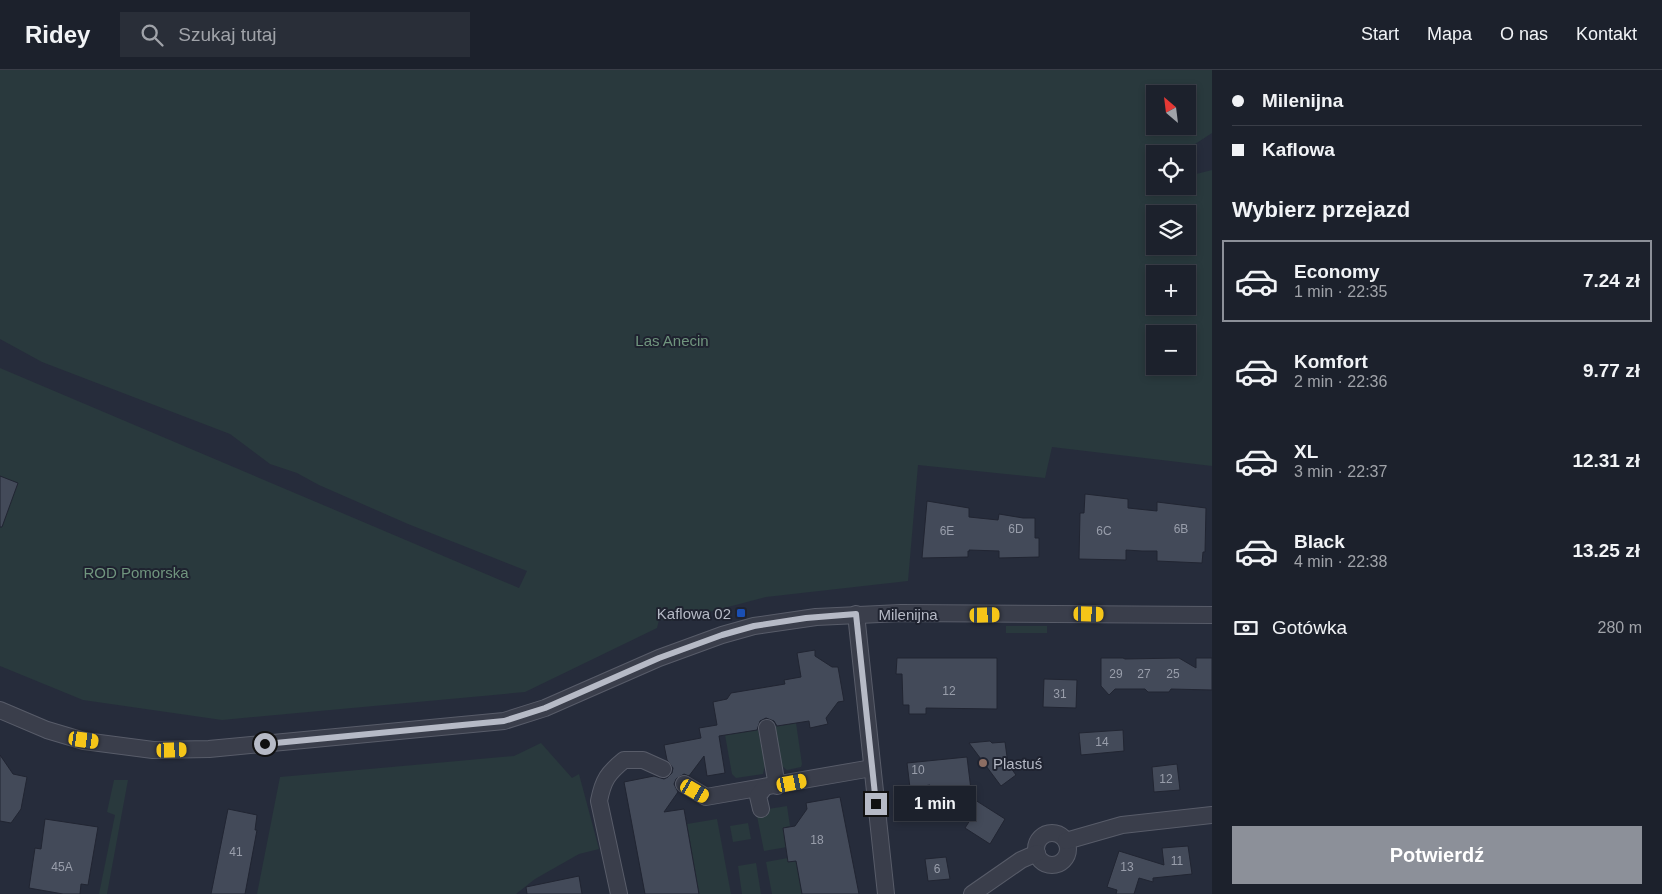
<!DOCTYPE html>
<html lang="pl">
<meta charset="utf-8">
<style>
:root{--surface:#1c212c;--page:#292e38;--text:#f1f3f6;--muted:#a0a3a9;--line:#3a3e48;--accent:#8c9099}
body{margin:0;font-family:Arial,sans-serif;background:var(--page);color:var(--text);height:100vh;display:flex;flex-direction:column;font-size:19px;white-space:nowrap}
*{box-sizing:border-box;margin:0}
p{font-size:16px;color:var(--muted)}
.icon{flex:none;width:28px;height:28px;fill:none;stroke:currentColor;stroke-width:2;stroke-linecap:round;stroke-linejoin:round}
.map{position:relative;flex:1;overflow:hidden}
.details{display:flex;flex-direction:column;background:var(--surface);width:450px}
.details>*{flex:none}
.top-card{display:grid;align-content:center;height:110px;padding:0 20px;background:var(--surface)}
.needle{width:32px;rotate:332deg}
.controls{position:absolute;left:1146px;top:15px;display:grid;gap:10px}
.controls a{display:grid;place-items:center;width:50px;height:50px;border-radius:0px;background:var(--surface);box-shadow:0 2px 8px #0003,0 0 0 1px var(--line);font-size:25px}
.end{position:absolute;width:22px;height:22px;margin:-11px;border:6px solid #b6bac6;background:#111;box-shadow:0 0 0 2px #111}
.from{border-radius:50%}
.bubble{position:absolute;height:35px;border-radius:0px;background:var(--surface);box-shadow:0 2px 8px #0003,0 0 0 1px var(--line);font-size:16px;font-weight:700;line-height:35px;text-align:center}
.car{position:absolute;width:15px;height:30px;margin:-15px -8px;border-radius:6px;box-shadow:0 0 4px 1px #0007;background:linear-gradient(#f5c518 24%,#345 0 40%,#f5c518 0 76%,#345 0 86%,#f5c518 0)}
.top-card b{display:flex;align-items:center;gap:18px;height:48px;font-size:19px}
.top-card b+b{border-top:1px solid var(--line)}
.top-card i{width:12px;height:12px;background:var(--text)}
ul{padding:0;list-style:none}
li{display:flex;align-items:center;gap:15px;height:82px;margin:0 10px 8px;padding:0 10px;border:2px solid transparent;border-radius:0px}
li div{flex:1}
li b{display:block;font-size:19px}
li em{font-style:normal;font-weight:700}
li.current{border-color:var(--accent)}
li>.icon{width:45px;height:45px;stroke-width:1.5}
h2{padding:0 20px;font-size:22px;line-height:60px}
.pay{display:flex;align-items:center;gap:12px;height:55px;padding:0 20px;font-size:19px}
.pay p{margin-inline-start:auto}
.cta{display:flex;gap:10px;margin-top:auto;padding:10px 20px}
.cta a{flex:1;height:58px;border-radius:0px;background:var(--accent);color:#fff;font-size:20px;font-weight:700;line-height:58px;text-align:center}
header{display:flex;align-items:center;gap:30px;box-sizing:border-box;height:70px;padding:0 25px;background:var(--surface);border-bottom:1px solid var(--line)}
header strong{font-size:24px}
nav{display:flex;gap:28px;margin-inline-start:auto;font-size:18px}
.search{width:350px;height:45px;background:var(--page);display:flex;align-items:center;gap:12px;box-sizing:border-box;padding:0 18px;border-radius:0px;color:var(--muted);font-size:19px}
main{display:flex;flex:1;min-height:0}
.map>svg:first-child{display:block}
.green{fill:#29393d;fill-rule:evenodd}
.building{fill:#434a59;stroke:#212532}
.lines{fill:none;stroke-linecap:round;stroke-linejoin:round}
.street-casing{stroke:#585c69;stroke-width:18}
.street{stroke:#3a3e4b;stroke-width:16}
.route{stroke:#b6bac6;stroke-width:6}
.transit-dot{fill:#1a4fb4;stroke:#1f2330;stroke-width:2}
.education-dot{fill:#8d6e63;stroke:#1f2330;stroke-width:2}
.labels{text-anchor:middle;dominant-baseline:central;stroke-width:4;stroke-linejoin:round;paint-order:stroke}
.number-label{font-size:12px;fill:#999eab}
.park-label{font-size:15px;fill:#70957e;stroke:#1f2330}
.poi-label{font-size:15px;fill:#b6bac6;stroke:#1f2330;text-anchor:end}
.street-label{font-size:15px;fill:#b6bac6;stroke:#1f2330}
</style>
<header>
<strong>Ridey</strong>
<div class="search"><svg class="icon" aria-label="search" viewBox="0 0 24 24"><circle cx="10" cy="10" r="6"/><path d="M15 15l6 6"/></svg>Szukaj tutaj</div>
<nav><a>Start</a><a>Mapa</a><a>O nas</a><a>Kontakt</a></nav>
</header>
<main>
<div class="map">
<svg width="1212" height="824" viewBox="0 0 1212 824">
<rect width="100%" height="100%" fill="#262c3b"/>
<g class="green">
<path d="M0 0H1212V63L1189 78 1188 97V84H1155V116H1188V106L1212 100V396L1052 377 1045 408 918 395 908 511 766 527 675 551 659 550 657 558 525 622 222 650 83 630 0 596V298L519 518 527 501 408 454 319 415 297 403 270 394 230 364 42 292 0 269ZM1155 24H1188V56H1155ZM1155 144H1188V176H1155ZM1155 204H1188V236H1155ZM1155 264H1188V296H1155Z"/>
<rect x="1006" y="556" width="41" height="7"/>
<path d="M796 653 802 694 801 697 787 700 782 696 773 657Z"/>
<path d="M758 660 765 695 763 704 736 708 732 704 725 665Z"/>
<path d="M541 673 572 708 579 704 599 779 579 784 535 809 516 824H257L280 707 514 686Z"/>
<path d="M114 710H128L107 824H99L115 745 107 742Z"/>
<path d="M787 736 790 756 783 758 787 777 764 781 756 741Z"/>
<path d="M717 749 731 824H699L687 754Z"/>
<path d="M748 753 751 769 733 772 730 756Z"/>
<path d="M788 788 789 792 796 791 802 824H772L766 792Z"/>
<path d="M756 793 761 824H742L738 796Z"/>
</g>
<g class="building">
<path d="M0 406 18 413 2 457H0Z"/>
<path d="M1085 424 1128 429V438L1157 441V432L1206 438 1205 482H1203L1202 493 1157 491V481H1142L1126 480V490L1079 489 1080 443H1084Z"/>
<path d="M927 431 969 438V447L998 450 999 444 1023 448H1035V468H1039V487L999 488V481L969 480 970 481H968V487L922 488Z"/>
<path d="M815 580V586L832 597H838L844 631 838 632 826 648 828 654 810 658 809 651 777 656 774 651 766 648 760 651 757 660 719 666 725 703 707 706 704 686 689 706 684 704 676 709 674 714 678 722 664 742 684 739 699 824H645L624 712 654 706 664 709 668 707 672 703 673 698 667 690 664 675 701 668 699 658 717 655 713 632 727 629 731 623 785 614 784 610 801 607 797 583Z"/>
<path d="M897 588H997V639L926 638V644H909V635H903L902 604H896Z"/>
<path d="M1101 588H1123L1125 589 1179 588 1196 598V588H1212V620L1171 619 1169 622H1148L1145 619H1115L1109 625 1101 616Z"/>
<path d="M1044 609 1077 610 1076 638 1043 637Z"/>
<path d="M1123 660 1124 681 1081 685 1079 663Z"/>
<path d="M990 671 992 673 1005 672 1008 694 1016 705 1001 716 969 673Z"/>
<path d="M0 685 13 704 27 707 21 739 11 753 0 751Z"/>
<path d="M967 687 972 728 1005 749 990 774 965 758 974 744 945 746 933 739 930 715 910 718 907 693Z"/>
<path d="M1177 694 1180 720 1154 722 1152 697Z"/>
<path d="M840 727 859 824H802L796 791 788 792 783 758 795 756 807 739 806 733Z"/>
<path d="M228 739 257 745 255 760H257L245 824H211Z"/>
<path d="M45 749 98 757 88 815 81 814 80 824H63L29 818 35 778 41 779Z"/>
<path d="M1188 776 1192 804 1153 808V812L1139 808 1134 824H1116L1117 820 1107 817 1119 781 1164 795 1162 778Z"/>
<path d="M946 787 950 809 928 811 925 789Z"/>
<path d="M579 806 582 824H527L526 817Z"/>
</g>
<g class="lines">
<g class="street-casing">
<g id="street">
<path d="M856 544 886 824"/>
<path d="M0 640 47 660 84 671 153 680 209 679 504 651 545 638 659 588 722 565 754 556 816 547 901 543 1212 545"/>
<path d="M767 658 777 716"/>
<path d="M684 714 706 727 872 698"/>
<path d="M761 739 758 726 764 718"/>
<circle cx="1052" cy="779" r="16"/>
<path d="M1066 771 1122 755 1212 745"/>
<path d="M619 824 599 731C603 710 608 703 624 690H643L663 699"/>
<path d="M972 824 1021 790 1037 783"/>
</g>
</g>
<use href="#street" class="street"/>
</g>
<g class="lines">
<path class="route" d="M265 674 504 651 545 638 659 588 722 565 754 556 806 548 856 544 876 734"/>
</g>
<rect class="transit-dot" x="736" y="538" width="10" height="10" rx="2.5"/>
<circle class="education-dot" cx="983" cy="693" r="5"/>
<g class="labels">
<g class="number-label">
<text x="1016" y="459">6D</text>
<text x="1181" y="459">6B</text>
<text x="947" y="461">6E</text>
<text x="1104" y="461">6C</text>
<text x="1116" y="604">29</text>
<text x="1144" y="604">27</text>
<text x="1173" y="604">25</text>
<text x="949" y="621">12</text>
<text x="1060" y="624">31</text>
<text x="1102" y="672">14</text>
<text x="918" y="700">10</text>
<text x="1166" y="709">12</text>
<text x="817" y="770">18</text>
<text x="236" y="782">41</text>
<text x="1177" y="791">11</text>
<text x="62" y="797">45A</text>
<text x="1127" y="797">13</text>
<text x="937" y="799">6</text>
</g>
<g class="park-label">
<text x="672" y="270">Las Anecin</text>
<text x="136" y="502">ROD Pomorska</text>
</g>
<g class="poi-label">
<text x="731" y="543">Kaflowa 02</text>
<text x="993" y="693" text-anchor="start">Plastuś</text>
</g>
<g class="street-label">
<text x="908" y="544">Milenijna</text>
</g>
</g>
</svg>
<div class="controls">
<a><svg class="needle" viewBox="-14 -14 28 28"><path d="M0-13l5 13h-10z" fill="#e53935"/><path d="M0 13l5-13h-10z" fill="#a0a3a9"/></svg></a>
<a><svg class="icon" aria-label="locate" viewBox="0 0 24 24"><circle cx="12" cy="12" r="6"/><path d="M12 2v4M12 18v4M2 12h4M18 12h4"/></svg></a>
<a><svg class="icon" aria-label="layers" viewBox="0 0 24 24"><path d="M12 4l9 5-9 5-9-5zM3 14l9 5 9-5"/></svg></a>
<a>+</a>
<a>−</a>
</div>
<i class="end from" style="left:265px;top:674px"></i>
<i class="end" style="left:876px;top:734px"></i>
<div class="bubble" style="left:894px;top:716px;width:82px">1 min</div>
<i class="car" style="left:1089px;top:544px;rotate:91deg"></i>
<i class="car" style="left:985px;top:545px;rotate:89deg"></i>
<i class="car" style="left:84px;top:670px;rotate:98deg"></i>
<i class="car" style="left:172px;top:680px;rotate:88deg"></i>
<i class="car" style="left:792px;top:713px;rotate:79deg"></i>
<i class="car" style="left:695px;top:721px;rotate:120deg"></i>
</div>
<section class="details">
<div class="top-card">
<b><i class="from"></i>Milenijna</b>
<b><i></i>Kaflowa</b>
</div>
<h2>Wybierz przejazd</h2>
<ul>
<li class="current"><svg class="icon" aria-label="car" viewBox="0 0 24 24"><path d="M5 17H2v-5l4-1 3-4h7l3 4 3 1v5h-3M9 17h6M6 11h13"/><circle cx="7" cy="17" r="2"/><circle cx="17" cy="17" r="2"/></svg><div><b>Economy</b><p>1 min · 22:35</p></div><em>7.24 zł</em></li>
<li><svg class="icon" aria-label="car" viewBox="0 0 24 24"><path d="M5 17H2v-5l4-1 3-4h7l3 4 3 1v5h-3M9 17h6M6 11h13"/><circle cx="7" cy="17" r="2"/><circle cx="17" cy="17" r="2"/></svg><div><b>Komfort</b><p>2 min · 22:36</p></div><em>9.77 zł</em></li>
<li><svg class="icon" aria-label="car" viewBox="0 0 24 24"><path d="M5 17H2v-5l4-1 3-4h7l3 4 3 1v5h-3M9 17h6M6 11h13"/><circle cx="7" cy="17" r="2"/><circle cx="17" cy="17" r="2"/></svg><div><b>XL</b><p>3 min · 22:37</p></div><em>12.31 zł</em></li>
<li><svg class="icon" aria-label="car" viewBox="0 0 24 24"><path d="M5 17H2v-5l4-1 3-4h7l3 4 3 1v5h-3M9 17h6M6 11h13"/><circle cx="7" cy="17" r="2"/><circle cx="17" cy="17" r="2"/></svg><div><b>Black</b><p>4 min · 22:38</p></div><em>13.25 zł</em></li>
</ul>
<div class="pay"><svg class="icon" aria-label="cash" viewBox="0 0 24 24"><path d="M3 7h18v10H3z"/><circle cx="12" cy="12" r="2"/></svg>Gotówka<p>280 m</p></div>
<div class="cta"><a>Potwierdź</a></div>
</section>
</main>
